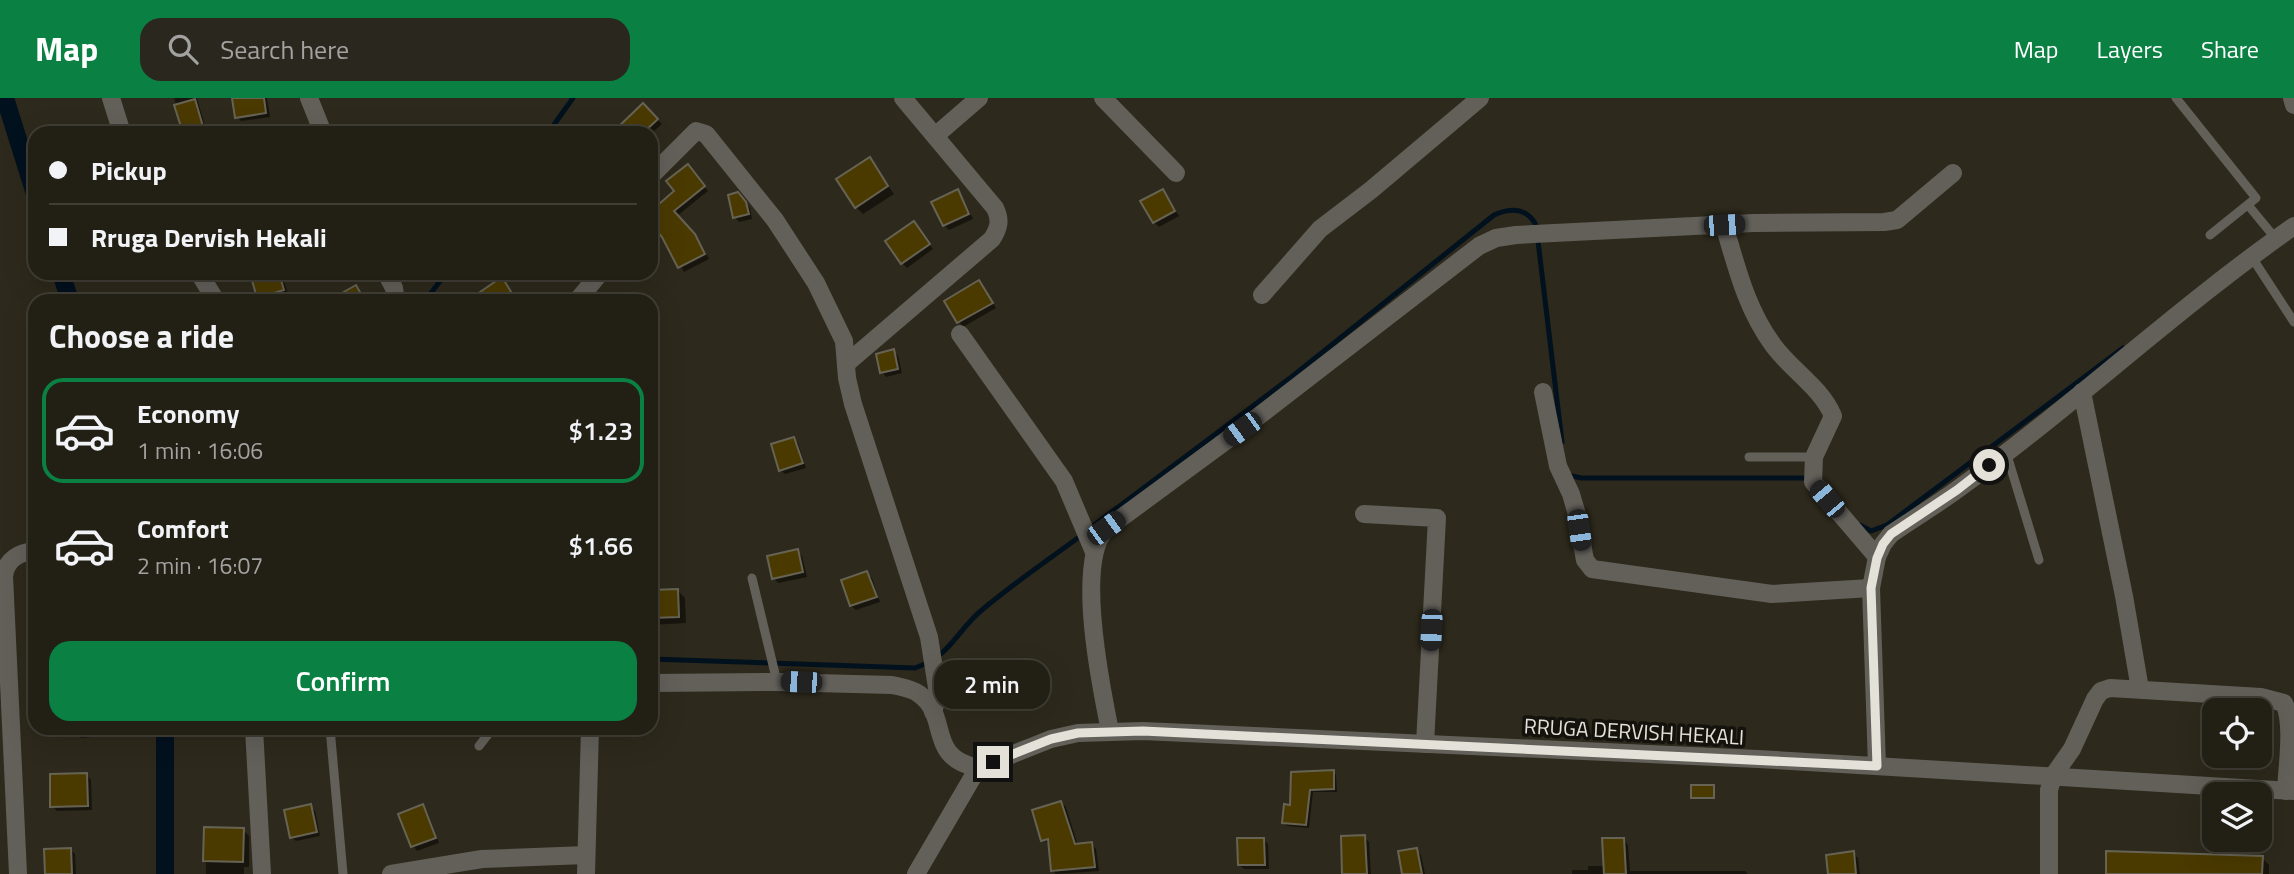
<!DOCTYPE html>
<meta charset="utf-8">
<style>
:root{--surface:#221f15;--page:#2a271e;--text:#f1f3f6;--muted:#a2a2a0;--line:#3f3d34;--accent:#0b8043}
body{margin:0;font-family:"Titillium Web",sans-serif;background:var(--page);color:var(--text);height:100vh;display:flex;flex-direction:column;font-size:26px;white-space:nowrap}
*{box-sizing:border-box;margin:0}
p{font-size:23px;color:var(--muted)}
.icon{flex:none;width:38px;height:38px;fill:none;stroke:currentColor;stroke-width:2;stroke-linecap:round;stroke-linejoin:round}
.map{position:relative;flex:1;overflow:hidden}
.drawer{position:absolute;left:28px;top:196px;width:630px;height:441px;display:flex;flex-direction:column;background:var(--surface);border-radius:21px;box-shadow:0 7px 28px #0002,0 0 0 2px var(--line)}
.drawer>*{flex:none}
.banner{position:absolute;left:28px;top:28px;width:630px;height:154px;border-radius:21px;box-shadow:0 7px 28px #0002,0 0 0 2px var(--line);display:grid;align-content:center;height:154px;padding:0 21px;background:var(--surface)}
.fabs{position:absolute;left:2202px;top:600px;display:grid;gap:14px}
.fabs a{display:grid;place-items:center;width:70px;height:70px;border-radius:14px;background:var(--surface);box-shadow:0 7px 28px #0002,0 0 0 2px var(--line);font-size:35px}
.end{position:absolute;width:32px;height:32px;margin:-16px;border:9px solid #e4e1d9;background:#111;box-shadow:0 0 0 4px #111}
.from{border-radius:50%}
.bubble{position:absolute;height:49px;border-radius:21px;background:var(--surface);box-shadow:0 7px 28px #0002,0 0 0 2px var(--line);font-size:23px;font-weight:600;line-height:49px;text-align:center}
.car{position:absolute;width:21px;height:42px;margin:-21px -10px;border-radius:9px;box-shadow:0 0 5px 2px #0007;background:linear-gradient(#222 24%,#8ab4d8 0 40%,#222 0 76%,#8ab4d8 0 86%,#222 0)}
.banner b{display:flex;align-items:center;gap:24px;height:66px;font-size:26px}
.banner b+b{border-top:2px solid var(--line)}
.banner i{width:18px;height:18px;background:var(--text)}
ul{padding:0;list-style:none}
li{display:flex;align-items:center;gap:21px;height:105px;margin:0 14px 10px;padding:0 7px;border:4px solid transparent;border-radius:21px}
li div{flex:1}
li b{display:block;font-size:26px}
li em{font-style:normal;font-weight:600}
li.selected{border-color:var(--accent)}
li>.icon{width:63px;height:63px;stroke-width:1.5}
h2{padding:0 21px;font-size:32px;line-height:84px}
.action{display:flex;gap:14px;margin-top:auto;padding:14px 21px}
.action a{flex:1;height:80px;border-radius:21px;background:var(--accent);color:#fff;font-size:28px;font-weight:600;line-height:80px;text-align:center}
header{display:flex;align-items:center;gap:42px;box-sizing:border-box;height:98px;padding:0 35px;background:var(--accent);color:#fff}
header strong{font-size:33px}
nav{display:flex;gap:38px;margin-inline-start:auto;font-size:24px}
.search{width:490px;height:63px;background:var(--page);display:flex;align-items:center;gap:18px;box-sizing:border-box;padding:0 24px;border-radius:21px;color:var(--muted);font-size:26px}
.map>svg:first-child{display:block}
.shadow{fill:#0007}
.lines{fill:none;stroke-linecap:round;stroke-linejoin:round}
.stream{stroke:#02111e;stroke-width:5}
.canal{stroke:#02111e;stroke-width:18}
.building{fill:#4a3a00;stroke:#676354;stroke-width:2}
.service{stroke:#63605a;stroke-width:9}
.minor{stroke:#63605a;stroke-width:18}
.route{stroke:#e4e1d9;stroke-width:9}
.labels{text-anchor:middle;dominant-baseline:central;stroke-width:7;stroke-linejoin:round;paint-order:stroke}
.street-label{font-size:21px;fill:#e4e1d9;stroke:#14120c}
</style>
<header>
<strong>Map</strong>
<div class="search"><svg class="icon" aria-label="search" viewBox="0 0 24 24"><circle cx="10" cy="10" r="6"/><path d="M15 15l6 6"/></svg>Search here</div>
<nav><a>Map</a><a>Layers</a><a>Share</a></nav>
</header>
<div class="map">
<svg width="2294" height="776" viewBox="0 0 2294 776">
<rect width="100%" height="100%" fill="#2d291c"/>
<g class="shadow">
<path d="M174 0H197L207 35H185Z"/>
<path d="M234 0H267L270 19 241 23 237 19Z"/>
<path d="M643 8 662 26 651 36 626 35Z"/>
<path d="M869 61 894 96 863 116 856 109Z"/>
<path d="M692 73 708 93 677 118 699 142 709 161 684 174 664 138 651 124V115L676 93Z"/>
<path d="M958 93 962 98 973 121 949 132 944 127Z"/>
<path d="M1163 93 1179 118 1159 129 1154 124Z"/>
<path d="M743 101 750 110 752 121 739 124 735 119Z"/>
<path d="M918 130 933 151 907 170 902 165Z"/>
<path d="M270 175H280L282 178 288 196 263 203 259 199Z"/>
<path d="M318 175H348L324 184Z"/>
<path d="M506 186 517 202 483 203Z"/>
<path d="M983 189 996 210 963 229 946 204Z"/>
<path d="M893 253 898 258 902 275 886 279 882 274Z"/>
<path d="M794 340 798 345 806 370 785 376 780 372Z"/>
<path d="M797 453 802 458 807 479 778 485 774 480Z"/>
<path d="M867 475 872 480 880 504 856 512 851 508 843 483Z"/>
<path d="M678 493 685 500 686 525 651 527V494Z"/>
<path d="M74 630H102V638L81 640Z"/>
<path d="M208 630H244L209 631Z"/>
<path d="M1333 673 1336 677 1337 694H1313L1309 730 1287 728 1284 725 1291 709 1293 676Z"/>
<path d="M87 677 91 682 92 712 57 713 52 708Z"/>
<path d="M1714 688 1715 701 1693 700Z"/>
<path d="M1061 704 1066 709 1078 748 1092 746 1096 751 1099 773 1056 776 1052 772 1050 746 1043 742Z"/>
<path d="M310 708 315 713 320 738 296 743 291 739Z"/>
<path d="M423 708 427 713 439 745 417 753 413 748Z"/>
<path d="M205 731 243 732 249 738V769H244V776H206Z"/>
<path d="M1364 739 1369 744 1371 776H1343Z"/>
<path d="M1263 741 1268 746 1269 771H1244L1239 767Z"/>
<path d="M1623 741 1628 747 1630 773H1745L1748 776H1572V772H1588V768H1605Z"/>
<path d="M70 751 75 756 76 776H47Z"/>
<path d="M1416 752 1421 757 1425 776H1404Z"/>
<path d="M1853 755 1858 760 1860 776H1830Z"/>
<path d="M2262 760 2269 767V776H2108Z"/>
</g>
<g class="lines">
<g class="stream">
<path d="M548 35 573 0"/>
<path d="M1538 143 1562 344"/>
<path d="M425 203 446 175"/>
<path d="M1568 377 1581 380H1810"/>
<path d="M1860 427 1871 433 1887 427 2123 250"/>
<path d="M1089 431 1294 277 1494 117C1512 109 1528 110 1537 129"/>
<path d="M651 561 915 570C952 557 956 533 983 511 1014 485 1049 461 1082 437"/>
</g>
<g class="canal">
<path d="M5 0 35 96"/>
<path d="M61 175 70 203"/>
<path d="M165 630V776"/>
</g>
</g>
<g class="building">
<path d="M232 0H264L266 15 235 20Z"/>
<path d="M195 1 204 32 183 35 174 7Z"/>
<path d="M643 5 658 21 643 35H612Z"/>
<path d="M870 59 888 88 855 110 836 81Z"/>
<path d="M688 66 705 88 674 113 695 136 705 156 678 170 662 139 651 126V113L674 93 666 83Z"/>
<path d="M958 91 969 116 943 128 931 104Z"/>
<path d="M1163 91 1175 113 1153 125 1140 103Z"/>
<path d="M738 94 746 104 749 116 733 120 728 97Z"/>
<path d="M914 123 930 146 901 166 885 143Z"/>
<path d="M264 175H279L284 192 257 200 251 179Z"/>
<path d="M502 179 513 197 504 203H467Z"/>
<path d="M979 182 993 205 957 225 944 203Z"/>
<path d="M356 187 365 203H328Z"/>
<path d="M894 251 898 271 880 275 876 256Z"/>
<path d="M794 339 803 365 779 373 771 346Z"/>
<path d="M798 451 803 474 772 481 767 458Z"/>
<path d="M867 473 877 499 850 508 841 482Z"/>
<path d="M678 491 679 519 651 520V492Z"/>
<path d="M1334 672V691L1310 692 1306 727 1282 725 1284 706 1290 707 1291 674Z"/>
<path d="M87 675 88 708 50 709V676Z"/>
<rect x="1691" y="687" width="23" height="13"/>
<path d="M1061 703 1075 746 1092 744 1095 769 1051 773 1048 741 1041 743 1032 712Z"/>
<path d="M311 706 317 734 290 740 284 712Z"/>
<path d="M423 706 436 740 411 749 398 716Z"/>
<path d="M204 729 244 730 243 764 203 763Z"/>
<path d="M1365 737 1367 776H1342L1341 738Z"/>
<path d="M1237 740H1264L1265 767H1238Z"/>
<path d="M1602 740H1624L1626 776H1604Z"/>
<path d="M71 750 72 776H45L44 751Z"/>
<path d="M1417 750 1422 776H1402L1398 753Z"/>
<path d="M1854 753 1856 776H1828L1826 757Z"/>
<path d="M2106 753 2263 758 2262 776H2106Z"/>
</g>
<g class="lines">
<g class="service">
<path d="M2176 0 2256 100 2210 137"/>
<path d="M2248 107 2276 141"/>
<path d="M2251 158 2294 224"/>
<path d="M2006 354 2039 462"/>
<path d="M1749 359H1814"/>
<path d="M752 480 777 584"/>
<path d="M330 630 343 776"/>
<path d="M479 648 493 630"/>
</g>
<g class="minor">
<path d="M111 0 122 35"/>
<path d="M309 0 323 35"/>
<path d="M1103 0 1176 75"/>
<path d="M2292 0 2294 7"/>
<path d="M935 38 979 0"/>
<path d="M651 78 696 33 706 36 775 122 816 185 844 243 847 280 853 306 929 539 938 596 933 614"/>
<path d="M1724 127C1737 170 1746 210 1773 247 1791 272 1821 289 1833 318L1814 359 1813 384 1877 459"/>
<path d="M199 175 216 203"/>
<path d="M386 175 394 190 396 203"/>
<path d="M1262 197 1320 131 1371 92 1480 0"/>
<path d="M577 203 600 175"/>
<path d="M960 236 1064 383 1094 454"/>
<path d="M846 266 992 141C999 130 1001 122 995 110L903 0"/>
<path d="M1543 294 1558 368 1571 396 1576 413 1585 462 1592 471 1772 496 1871 490"/>
<path d="M2082 294 2124 498 2140 591"/>
<path d="M1364 416 1437 420 1425 646"/>
<path d="M651 585 777 584 892 587C901 589 911 590 919 596 951 618 925 659 978 670"/>
<path d="M254 630 262 776"/>
<path d="M1110 633C1101 589 1075 464 1106 431L1242 331 1479 148 1496 140 1516 137 1754 125 1884 124 1897 122 1953 75"/>
<path d="M1877 668 1871 490 1877 459 1883 446 1891 436C1913 421 1936 407 1958 391 2073 308 2177 210 2294 128"/>
<path d="M978 670 1051 641 1078 635 1143 633 1758 661 2294 693"/>
<path d="M18 776 4 478C6 462 19 454 35 453"/>
<path d="M391 776 482 761 586 757"/>
<path d="M586 776 590 630"/>
<path d="M916 776 978 670"/>
<path d="M2049 776V692L2053 678 2072 651 2095 601 2101 593 2110 590 2261 599 2284 605C2294 625 2287 669 2286 693"/>
</g>
</g>
<g class="lines">
<path class="route" d="M993 664 1051 641 1078 635 1143 633 1877 668 1871 490 1877 460 1883 446 1891 436 1957 392 1989 367"/>
</g>
<g class="labels">
<g class="street-label">
<text transform="translate(1634 633) rotate(3)">RRUGA DERVISH HEKALI</text>
</g>
</g>
</svg>
<div class="fabs">
<a><svg class="icon" aria-label="locate" viewBox="0 0 24 24"><circle cx="12" cy="12" r="6"/><path d="M12 2v4M12 18v4M2 12h4M18 12h4"/></svg></a>
<a><svg class="icon" aria-label="layers" viewBox="0 0 24 24"><path d="M12 4l9 5-9 5-9-5zM3 14l9 5 9-5"/></svg></a>
</div>
<i class="end from" style="left:1989px;top:367px"></i>
<i class="end" style="left:993px;top:664px"></i>
<div class="bubble" style="left:934px;top:562px;width:116px">2 min</div>
<i class="car" style="left:1724px;top:127px;rotate:87deg"></i>
<i class="car" style="left:1242px;top:331px;rotate:234deg"></i>
<i class="car" style="left:1827px;top:401px;rotate:320deg"></i>
<i class="car" style="left:1106px;top:430px;rotate:54deg"></i>
<i class="car" style="left:1579px;top:432px;rotate:172deg"></i>
<i class="car" style="left:1431px;top:532px;rotate:183deg"></i>
<i class="car" style="left:801px;top:584px;rotate:272deg"></i>
<div class="banner">
<b><i class="from"></i>Pickup</b>
<b><i></i>Rruga Dervish Hekali</b>
</div>
<section class="drawer">
<h2>Choose a ride</h2>
<ul>
<li class="selected"><svg class="icon" aria-label="car" viewBox="0 0 24 24"><path d="M5 17H2v-5l4-1 3-4h7l3 4 3 1v5h-3M9 17h6M6 11h13"/><circle cx="7" cy="17" r="2"/><circle cx="17" cy="17" r="2"/></svg><div><b>Economy</b><p>1 min · 16:06</p></div><em>$1.23</em></li>
<li><svg class="icon" aria-label="car" viewBox="0 0 24 24"><path d="M5 17H2v-5l4-1 3-4h7l3 4 3 1v5h-3M9 17h6M6 11h13"/><circle cx="7" cy="17" r="2"/><circle cx="17" cy="17" r="2"/></svg><div><b>Comfort</b><p>2 min · 16:07</p></div><em>$1.66</em></li>
</ul>
<div class="action"><a>Confirm</a></div>
</section>
</div>
